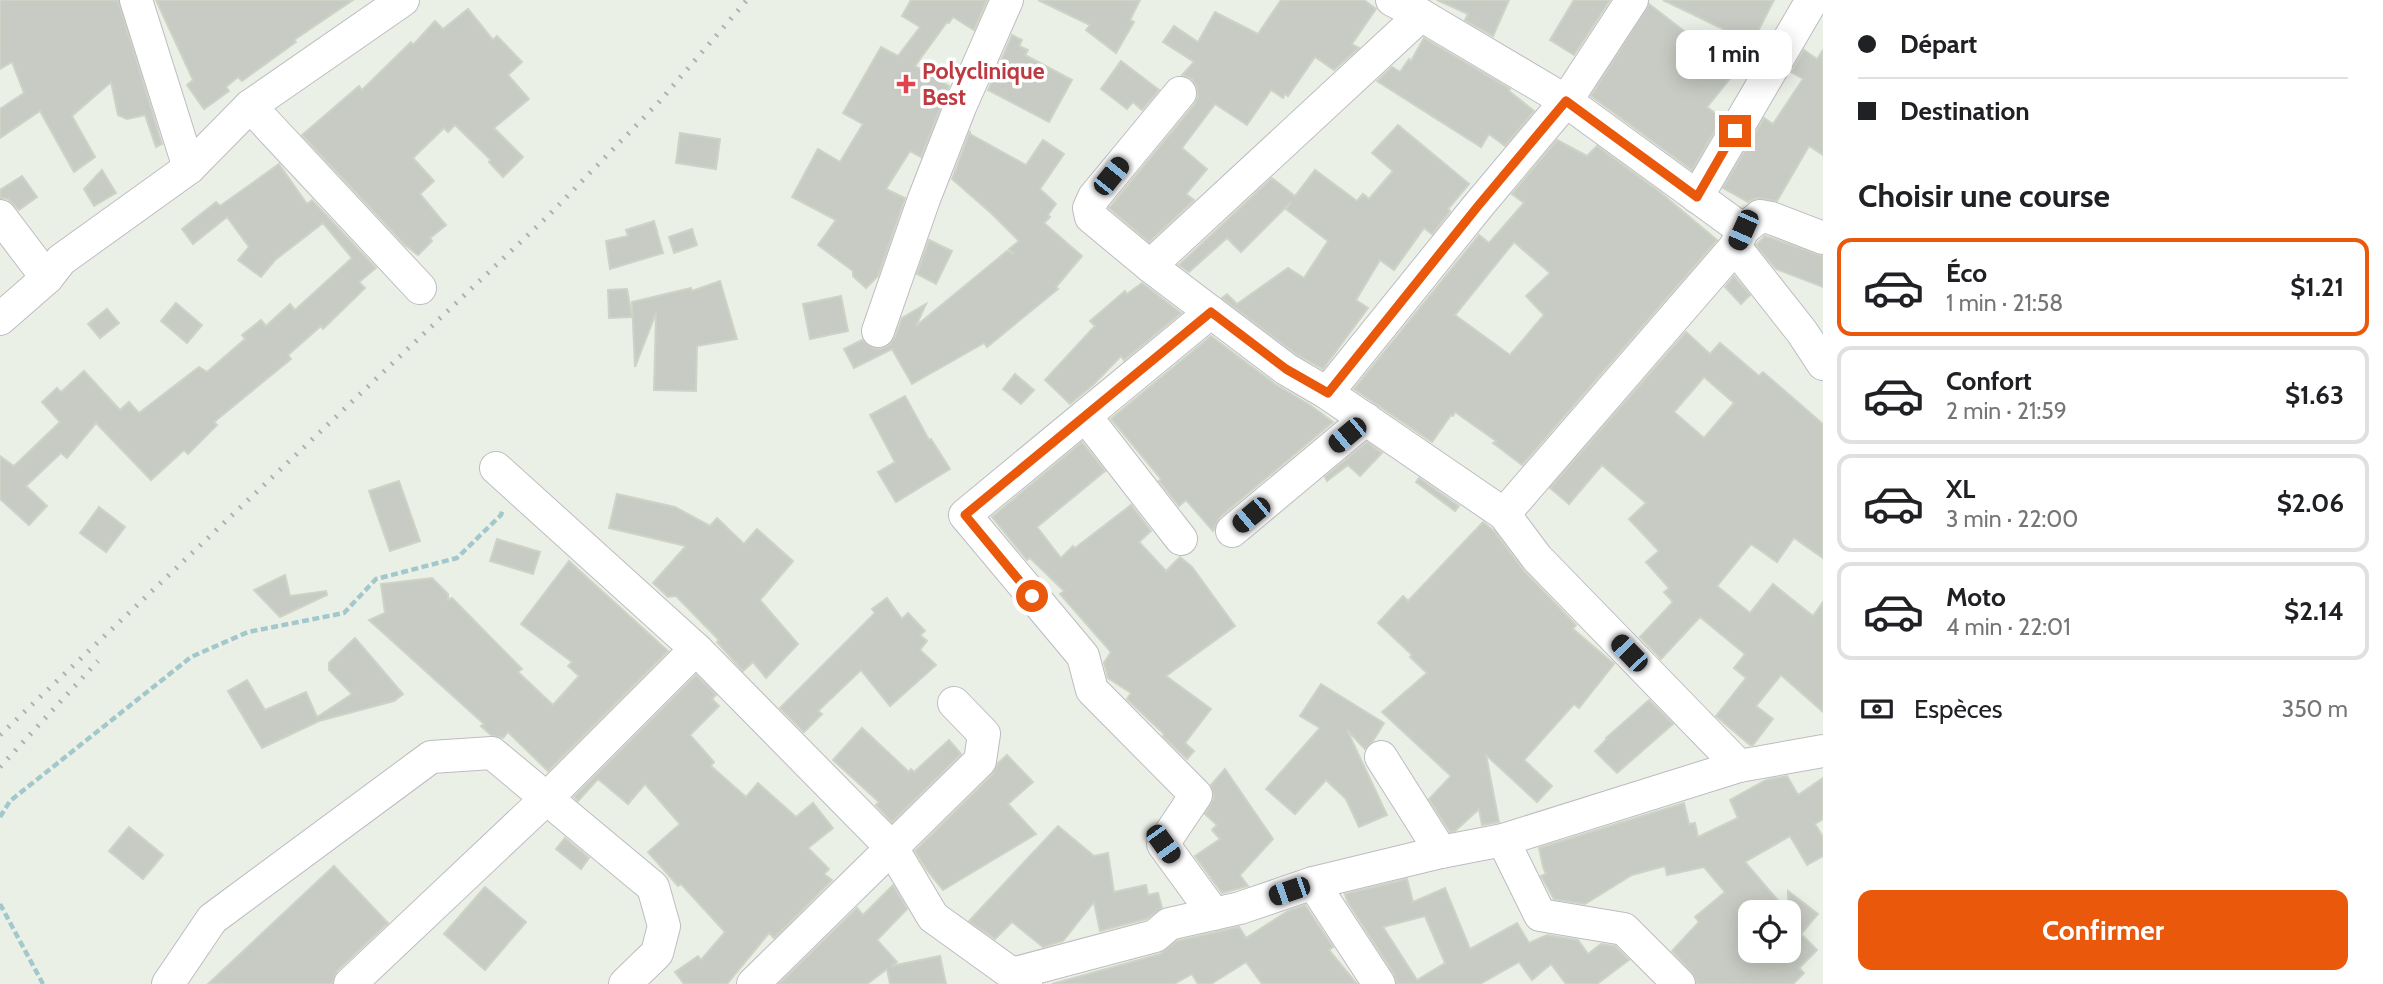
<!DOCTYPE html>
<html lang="fr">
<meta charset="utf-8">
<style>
:root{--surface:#fff;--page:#f2f2f2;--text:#202124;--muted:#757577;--line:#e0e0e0;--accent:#ea580c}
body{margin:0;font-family:Cabin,sans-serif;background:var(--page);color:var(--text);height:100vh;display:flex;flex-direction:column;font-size:26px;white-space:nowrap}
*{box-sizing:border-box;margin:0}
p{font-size:23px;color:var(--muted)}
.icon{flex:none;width:38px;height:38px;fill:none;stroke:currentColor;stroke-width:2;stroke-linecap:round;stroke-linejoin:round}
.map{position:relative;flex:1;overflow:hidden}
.details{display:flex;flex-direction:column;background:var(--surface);width:560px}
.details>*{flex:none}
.guide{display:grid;align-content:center;height:154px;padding:0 35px;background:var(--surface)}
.tools{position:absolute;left:1738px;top:900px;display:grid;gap:14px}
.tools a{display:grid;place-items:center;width:63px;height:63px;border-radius:14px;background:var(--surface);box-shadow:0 4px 18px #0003;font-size:35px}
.end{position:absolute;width:32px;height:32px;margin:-16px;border:9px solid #ea580c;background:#fff;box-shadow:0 0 0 4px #fff}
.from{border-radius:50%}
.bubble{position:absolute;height:49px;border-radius:14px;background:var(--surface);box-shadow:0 4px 18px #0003;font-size:23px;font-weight:800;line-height:49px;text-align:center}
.car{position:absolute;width:21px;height:42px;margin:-21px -10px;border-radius:9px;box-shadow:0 0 5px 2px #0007;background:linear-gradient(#222 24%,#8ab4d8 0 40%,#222 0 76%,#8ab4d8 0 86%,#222 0)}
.guide b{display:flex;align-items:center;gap:24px;height:66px;font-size:26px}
.guide b+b{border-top:2px solid var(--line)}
.guide i{width:18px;height:18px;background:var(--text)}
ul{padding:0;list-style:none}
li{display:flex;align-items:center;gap:21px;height:98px;margin:0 14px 10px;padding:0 21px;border:4px solid var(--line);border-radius:14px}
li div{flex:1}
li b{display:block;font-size:26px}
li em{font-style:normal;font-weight:800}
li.current{border-color:var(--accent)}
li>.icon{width:63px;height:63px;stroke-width:1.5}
h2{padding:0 35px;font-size:32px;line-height:84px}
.pay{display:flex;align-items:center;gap:18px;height:77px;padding:0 35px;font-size:26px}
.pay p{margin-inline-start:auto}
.cta{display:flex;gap:14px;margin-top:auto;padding:14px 35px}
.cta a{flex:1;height:80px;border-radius:14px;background:var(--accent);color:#fff;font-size:28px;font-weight:800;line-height:80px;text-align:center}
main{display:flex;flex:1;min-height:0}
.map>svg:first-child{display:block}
.building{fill:#c7cbc3;stroke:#cdd4c6;stroke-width:2;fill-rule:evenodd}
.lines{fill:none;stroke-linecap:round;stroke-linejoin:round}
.minor-casing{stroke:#bebbc2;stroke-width:34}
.path{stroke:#a2c8cc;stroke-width:4.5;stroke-dasharray:7 3.5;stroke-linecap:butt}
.minor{stroke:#fff;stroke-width:32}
.rail{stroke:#b1b1b2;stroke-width:5;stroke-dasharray:2 9;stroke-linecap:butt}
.route{stroke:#ea580c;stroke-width:9}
.health-dot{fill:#e0444e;stroke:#fff;stroke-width:2.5}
.labels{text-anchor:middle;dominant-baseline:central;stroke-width:7;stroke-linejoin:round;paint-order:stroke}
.health-label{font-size:23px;font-weight:bold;fill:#be3a42;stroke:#fff;text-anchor:start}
</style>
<main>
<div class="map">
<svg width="1823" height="984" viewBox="0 0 1823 984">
<rect width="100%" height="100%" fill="#ebf0e7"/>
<g class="building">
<path d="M0 0H118L162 144 156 147 145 115 127 119 118 115 111 82 72 116 95 157 74 172 40 111 0 138V109L24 93 12 62 0 69Z"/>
<path d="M156 0H353L294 40 296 42 242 81 238 77 226 87 229 91 204 109 187 85 193 80Z"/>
<path d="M911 0H987L974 30 953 17 949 23 947 22 915 66 949 86 921 157 910 151 886 189 905 198 878 276 866 288 853 276V271L818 245 836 220 792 197 818 149 840 162 863 124 843 113 881 47 898 56 920 27 902 16Z"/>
<path d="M1038 0H1140L1130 20 1134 22 1116 53 1086 30 1090 25Z"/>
<path d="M1281 0H1364L1376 9 1352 44 1359 48 1334 70 1315 57 1288 96 1285 94 1283 98 1271 90 1247 125 1215 104 1182 148 1207 169 1186 194 1194 200 1149 242 1109 208 1194 105 1198 97 1197 87 1192 79 1182 75 1194 62 1163 42 1174 26 1198 42 1215 12 1258 34Z"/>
<path d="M1437 0H1509L1493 36 1465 20 1468 14Z"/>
<path d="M1574 0H1610L1574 55 1550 40Z"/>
<path d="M1663 0H1774L1752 43Z"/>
<path d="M1649 4 1736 71 1707 107 1722 118 1692 170 1591 96Z"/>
<path d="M468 9 493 40 497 36 522 62 508 75 529 99 494 128 523 157 503 177 489 162 491 160 455 125 448 132 444 128 413 158 434 181 420 194 446 225 430 238 432 241 418 255 405 245 302 135 359 86 362 90 411 42 413 45 435 21 443 29Z"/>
<path d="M1012 35 1022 40 1019 46 1028 50 1025 55 1072 80 1049 122 988 90Z"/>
<path d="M1424 38 1510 89 1509 91 1534 111 1505 146 1489 134 1481 147 1377 81 1392 67 1400 72 1409 59 1411 61Z"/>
<path d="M1804 50 1817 59 1823 50V155L1809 146 1777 201 1756 198 1748 202 1723 188 1764 118 1773 124 1803 79 1791 72Z"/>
<path d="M1121 61 1159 90 1142 110 1133 102 1127 109 1101 89Z"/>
<path d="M1398 125 1469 184 1448 209 1450 211 1432 234 1424 228 1394 270 1380 260 1356 300 1368 308 1323 369 1296 354 1222 298 1227 294 1237 304 1288 268 1304 278 1328 241 1286 209 1291 202 1241 252 1227 238 1189 272 1179 265 1272 178 1295 196 1315 170 1357 201 1363 194 1369 199 1393 171 1372 153Z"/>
<path d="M970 131V134L1026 165 1043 140 1064 154 1040 189 1056 204 1048 215 1050 217 1044 223 1082 256 1056 287 1058 289 987 347 984 343 912 384 892 349 854 368 844 349 862 340 873 348 881 349 889 345 895 337 902 318 926 304 916 326 1007 251 1014 254 1009 249 1019 241 991 213 952 179Z"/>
<path d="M680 133 720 139 716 169 676 163Z"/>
<path d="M1557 140 1587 156 1597 146 1661 193 1717 240 1522 465 1493 443 1496 441 1455 412 1453 416 1451 415 1432 442 1354 389 1479 235 1489 243 1524 203 1512 194ZM1514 242 1550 273 1526 296 1544 315 1510 355 1455 315Z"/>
<path d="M279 164 307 204 312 200 376 268 359 282 365 288 323 329 321 326 288 355 291 359 214 422 217 425 188 454 184 450 151 480 96 423 67 458 61 453 26 486 47 506 29 525 0 499V456L14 466 60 422 42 402 57 388 61 392 84 371 120 410 129 402 139 413 199 367 207 372 245 339 242 335 261 320 266 326 290 304 295 310 352 258 323 223 275 260 261 277 238 260 249 247 227 217 193 244 182 229 216 202 220 206Z"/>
<path d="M102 170 116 193 94 206 84 189Z"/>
<path d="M22 176 37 197 19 210 8 199 0 198V190Z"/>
<path d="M654 221 663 253 610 269 606 241 628 236 626 230Z"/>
<path d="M692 229 697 245 674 253 669 237Z"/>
<path d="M1765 236 1823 256V287L1776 269 1756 245Z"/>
<path d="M929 240 952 251 936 284 917 274Z"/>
<path d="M1734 276 1750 295 1741 304 1725 287Z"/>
<path d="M720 281 737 339 697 346 696 391 654 390 656 313 635 367 632 302 691 288 692 291Z"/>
<path d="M1142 283 1181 313 1124 360 1121 356 1093 385 1070 404 1045 380 1095 326 1090 321 1125 291 1127 294Z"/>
<path d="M627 289 632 317 609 318 608 290Z"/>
<path d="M841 296 848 331 810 339 803 304Z"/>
<path d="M176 303 202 325 187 343 161 321Z"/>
<path d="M107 309 119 323 100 338 88 324Z"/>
<path d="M1686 332 1710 354 1720 343 1759 376 1763 372 1823 424V558L1794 538 1777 562 1751 544 1717 586 1750 613 1773 584 1813 616 1823 602V712L1781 675 1756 706 1773 719 1753 745H1750L1716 716 1746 678 1734 668 1745 654 1700 617 1661 659 1640 637 1673 602 1664 592 1669 588 1646 562 1659 551 1629 519 1646 503 1602 465 1569 504 1550 488ZM1704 377 1734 403 1704 438 1674 412Z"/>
<path d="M1211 336 1275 384 1310 405 1333 422 1220 517 1213 531 1186 500 1179 506 1159 481 1161 479 1111 419Z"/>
<path d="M1015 374 1034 390 1021 404 1003 389Z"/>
<path d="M905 396 929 440 931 439 950 469 896 502 878 472 895 462 870 415Z"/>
<path d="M1082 442 1105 471 1037 527 1061 558 1073 546 1075 548 1131 505 1151 531 1139 542 1166 571 1180 557 1192 567 1235 626 1166 676 1211 709 1185 743 1194 751 1187 759 1163 736 1164 734 1127 699 1131 693 1108 678 1104 663 1111 652 1060 594 1064 591 1030 558 1027 560 992 517Z"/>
<path d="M1367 442 1382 453 1360 476 1348 465 1327 481 1325 477Z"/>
<path d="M1419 478 1459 506 1455 511 1416 482Z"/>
<path d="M399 481 420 541 390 551 369 491Z"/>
<path d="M617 494 675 507 710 526 717 518 744 544 757 529 793 561 760 600 798 644 766 678 753 662 743 671 717 642 719 640 676 596 668 597 653 583 686 546 609 528Z"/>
<path d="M99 507 125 527 106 552 80 533Z"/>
<path d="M1483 522 1494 531 1524 571 1576 625 1573 629 1614 664 1579 708 1574 704 1524 760 1552 786 1537 802 1486 755 1499 822 1482 825 1479 809 1455 831 1450 832 1429 799 1451 776 1382 712 1427 673 1410 657 1412 655 1378 623 1403 596 1408 601Z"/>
<path d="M497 539 540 552 533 574 490 561Z"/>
<path d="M569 561 668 651 548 771 508 732 503 738 491 735 481 726 484 724 369 620 385 613 381 584 432 578 448 594V600L452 598 522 669 518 672 553 705 579 676 568 666 572 662 521 624Z"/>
<path d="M285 575 290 596 326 591 327 595 280 617 254 590Z"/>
<path d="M887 598 902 619 908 613 925 631 920 635 927 641 920 650 936 665 890 706 861 670 818 711 822 714 804 732 780 708 875 613 872 609Z"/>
<path d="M355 638 403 694 394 701 319 721 262 748 228 691 247 680 265 710 306 692 317 717 352 694 329 670V663Z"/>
<path d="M696 675 716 695 712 699 719 706 690 735 714 762 711 766 746 797 758 783 796 817 813 803 833 828 808 848 829 869 824 874 832 880 774 938 769 933 727 984H684L675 972 698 956 701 960 725 932 681 884 678 886 648 852 680 824 645 784 628 804 598 779 578 801 574 797Z"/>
<path d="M1321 684 1384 723 1373 741 1365 749 1347 730 1387 815 1359 827 1346 799 1326 780 1295 814 1266 789 1320 728 1300 716Z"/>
<path d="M1649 700 1673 724 1617 773 1595 751 1607 739 1606 738Z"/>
<path d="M862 728 909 772 911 769 914 772 949 740 961 754 892 822 876 805 879 802 833 760Z"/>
<path d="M1007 755 1033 782 1008 804 1036 834 943 890 926 869 915 851 993 774 998 763Z"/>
<path d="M1225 769 1273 839 1240 875 1248 886 1222 893 1195 856 1220 839 1212 830 1217 825 1205 814 1214 798 1211 785Z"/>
<path d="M1787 776 1798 795 1823 778V819L1815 824 1823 837V856L1807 865 1790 836 1745 862 1788 912H1750V950H1788V891L1818 914 1801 934 1817 950 1799 968 1804 973 1793 984H1697L1692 972 1672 951 1699 922 1695 917 1725 892 1704 867 1667 875 1665 866 1632 875 1585 904 1554 899 1541 876 1546 874 1543 867 1539 848 1684 803 1689 824 1695 823 1698 837 1738 818 1730 800 1766 780Z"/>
<path d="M1058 826 1094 856 1108 853 1114 892 1146 885 1148 895 1158 893 1162 908 1146 919 1100 931 1094 902 1063 941 1043 947 1012 922 995 939 969 921Z"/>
<path d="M129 827 163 855 143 879 109 851Z"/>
<path d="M565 838 589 858 581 869 556 849Z"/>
<path d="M334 866 388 923 337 971 332 984H208Z"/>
<path d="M1407 879 1413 902 1445 888 1470 949 1517 923 1529 943 1547 935 1578 940 1588 954 1601 944 1615 946 1629 960 1597 984H1566L1551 964 1532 980 1519 962 1480 984H1397L1394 974 1347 901 1345 894ZM1425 916 1445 963 1417 980 1383 927Z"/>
<path d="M893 885 907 909 877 940 897 962 891 966 940 956 946 984H890L887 969 867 984H779L857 908 863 915Z"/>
<path d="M485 887 526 922 485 970 444 934Z"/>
<path d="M1305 905 1333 947 1329 950 1357 984H1262L1246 962 1211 984H1198L1192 974 1174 984H1052L1160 954 1177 941 1239 927 1246 938 1288 911Z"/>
</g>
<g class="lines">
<g class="minor-casing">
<g id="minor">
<path d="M136 0 189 168"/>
<path d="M1392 0 1421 15 1566 101 1743 230 1735 247 1504 514"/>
<path d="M1180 93 1094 197 1089 208 1091 217 1150 266 1286 369 1327 393 1504 514 1537 558 1739 766"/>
<path d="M250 106 420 288"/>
<path d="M1697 197 1812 0"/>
<path d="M0 216 47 278"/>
<path d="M1743 230 1760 216 1771 218 1823 238"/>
<path d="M1735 247 1802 332 1823 364"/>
<path d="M1150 266 1421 15"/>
<path d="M1211 312 965 515 1083 656 1092 690 1196 795 1163 844 1214 914"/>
<path d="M0 319 47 278 61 260 189 168 250 106 403 0"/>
<path d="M878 331 924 199 960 107 1007 0"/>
<path d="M1327 393 1478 206 1566 101 1632 0"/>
<path d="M1086 417 1181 539"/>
<path d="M496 468 696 649 892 848 933 917 1026 984"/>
<path d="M1232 531 1366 419"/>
<path d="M1381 757 1441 852"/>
<path d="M1503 840 1540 915 1624 929 1679 984"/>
<path d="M1313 883 1379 984"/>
<path d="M1012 974 1155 936 1169 924 1240 908 1313 883 1441 852 1503 840 1739 766 1823 751"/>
<path d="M168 984 212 919 431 757 492 753 653 887 664 926 657 953 625 984"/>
<path d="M350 984 546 799 696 649"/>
<path d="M753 984 980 761 984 734 954 703"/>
</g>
</g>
<g class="path">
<path d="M0 817 10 801 191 657 248 632 344 613 376 579 457 558 501 515 503 509"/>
<path d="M0 904 43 984"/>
</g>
<use href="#minor" class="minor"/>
<g class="rail">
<path d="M0 735 547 217 659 102 747 0"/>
<path d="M0 767 98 661"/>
</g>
</g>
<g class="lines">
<path class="route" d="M1032 596 965 515 1211 312 1286 369 1328 393 1478 206 1566 101 1697 197 1735 131"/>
</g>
<path class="health-dot" d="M902.5 73.5h7v7h7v7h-7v7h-7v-7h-7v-7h7z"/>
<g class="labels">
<g class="health-label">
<text x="922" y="71">Polyclinique<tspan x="922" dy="26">Best</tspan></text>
</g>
</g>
</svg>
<div class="tools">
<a><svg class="icon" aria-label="locate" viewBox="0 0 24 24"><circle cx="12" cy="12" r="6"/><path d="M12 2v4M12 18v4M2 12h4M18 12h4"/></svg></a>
</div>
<i class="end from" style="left:1032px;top:596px"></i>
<i class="end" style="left:1735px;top:131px"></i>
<div class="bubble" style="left:1676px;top:30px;width:116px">1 min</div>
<i class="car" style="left:1111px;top:176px;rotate:39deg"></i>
<i class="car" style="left:1743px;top:230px;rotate:204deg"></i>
<i class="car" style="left:1347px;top:435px;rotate:230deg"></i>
<i class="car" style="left:1251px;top:515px;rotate:230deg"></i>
<i class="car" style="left:1629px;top:653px;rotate:316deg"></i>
<i class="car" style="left:1163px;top:844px;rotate:144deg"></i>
<i class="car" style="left:1289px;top:891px;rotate:251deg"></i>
</div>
<section class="details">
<div class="guide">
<b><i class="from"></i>Départ</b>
<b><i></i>Destination</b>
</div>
<h2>Choisir une course</h2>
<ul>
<li class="current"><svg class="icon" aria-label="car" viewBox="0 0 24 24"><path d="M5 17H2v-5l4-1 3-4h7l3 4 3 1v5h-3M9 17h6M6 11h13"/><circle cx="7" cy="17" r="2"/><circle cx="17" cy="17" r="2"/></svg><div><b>Éco</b><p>1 min · 21:58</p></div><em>$1.21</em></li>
<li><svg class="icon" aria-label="car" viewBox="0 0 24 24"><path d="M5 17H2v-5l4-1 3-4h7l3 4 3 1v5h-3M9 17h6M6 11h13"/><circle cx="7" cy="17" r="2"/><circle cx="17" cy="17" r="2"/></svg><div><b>Confort</b><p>2 min · 21:59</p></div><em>$1.63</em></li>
<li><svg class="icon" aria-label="car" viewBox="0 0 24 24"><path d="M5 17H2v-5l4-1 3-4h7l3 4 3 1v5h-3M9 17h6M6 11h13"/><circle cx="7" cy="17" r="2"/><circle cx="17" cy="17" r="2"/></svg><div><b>XL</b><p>3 min · 22:00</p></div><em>$2.06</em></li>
<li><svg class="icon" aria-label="car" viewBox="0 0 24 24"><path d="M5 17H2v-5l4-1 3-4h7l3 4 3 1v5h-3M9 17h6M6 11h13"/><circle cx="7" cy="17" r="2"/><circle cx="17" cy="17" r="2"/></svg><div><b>Moto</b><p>4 min · 22:01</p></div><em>$2.14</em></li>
</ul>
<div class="pay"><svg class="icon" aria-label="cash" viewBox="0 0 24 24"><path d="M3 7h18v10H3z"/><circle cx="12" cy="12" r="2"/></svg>Espèces<p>350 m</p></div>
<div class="cta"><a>Confirmer</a></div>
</section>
</main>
